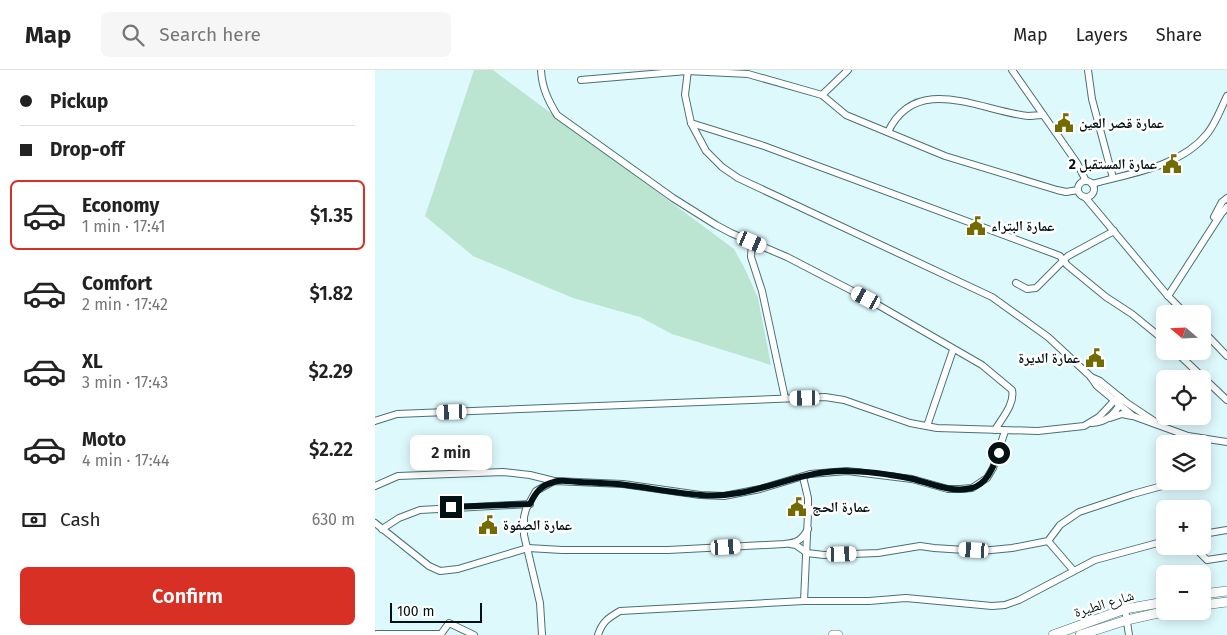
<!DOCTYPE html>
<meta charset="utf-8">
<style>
:root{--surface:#fff;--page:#f6f6f6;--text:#222;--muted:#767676;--line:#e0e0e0;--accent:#d93025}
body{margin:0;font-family:"Fira Sans","Noto Naskh Arabic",sans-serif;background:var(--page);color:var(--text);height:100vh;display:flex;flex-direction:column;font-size:19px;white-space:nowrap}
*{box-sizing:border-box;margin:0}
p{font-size:16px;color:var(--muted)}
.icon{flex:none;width:28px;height:28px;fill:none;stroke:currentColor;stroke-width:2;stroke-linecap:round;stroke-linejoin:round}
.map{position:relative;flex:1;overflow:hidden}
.side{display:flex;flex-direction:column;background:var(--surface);width:375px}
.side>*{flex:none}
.hud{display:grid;align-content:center;height:110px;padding:0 20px;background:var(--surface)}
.needle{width:32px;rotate:289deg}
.controls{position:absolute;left:781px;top:235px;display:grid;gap:10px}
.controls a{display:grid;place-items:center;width:55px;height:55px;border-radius:8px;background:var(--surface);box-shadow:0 2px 12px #0003;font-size:25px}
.scale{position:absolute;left:15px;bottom:12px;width:92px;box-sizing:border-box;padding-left:5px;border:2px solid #021113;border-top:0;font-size:14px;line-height:18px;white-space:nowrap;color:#021113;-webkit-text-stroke:4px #fff;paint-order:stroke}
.end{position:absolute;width:22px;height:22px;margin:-11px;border:6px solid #021113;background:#fff;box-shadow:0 0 0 2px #fff}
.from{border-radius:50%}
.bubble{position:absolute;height:35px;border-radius:8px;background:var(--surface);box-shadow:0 2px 12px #0003;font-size:16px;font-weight:600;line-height:35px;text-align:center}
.car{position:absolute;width:15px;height:30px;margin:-15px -8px;border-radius:6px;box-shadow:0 0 4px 1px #0007;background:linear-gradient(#fff 24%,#345 0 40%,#fff 0 76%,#345 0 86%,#fff 0)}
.hud b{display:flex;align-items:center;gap:18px;height:48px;font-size:19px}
.hud b+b{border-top:1px solid var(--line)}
.hud i{width:12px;height:12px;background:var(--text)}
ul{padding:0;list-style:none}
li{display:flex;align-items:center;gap:15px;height:70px;margin:0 10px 8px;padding:0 10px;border:2px solid transparent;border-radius:8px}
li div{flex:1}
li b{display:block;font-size:19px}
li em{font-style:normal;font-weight:600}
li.active{border-color:var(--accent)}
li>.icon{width:45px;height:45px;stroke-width:1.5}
.pay{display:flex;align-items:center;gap:12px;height:55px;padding:0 20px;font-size:19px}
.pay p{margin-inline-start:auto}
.primary-button{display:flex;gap:10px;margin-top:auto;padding:10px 20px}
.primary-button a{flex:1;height:58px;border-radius:8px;background:var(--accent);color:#fff;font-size:20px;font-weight:600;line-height:58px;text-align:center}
header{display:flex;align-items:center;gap:30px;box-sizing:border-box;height:70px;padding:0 25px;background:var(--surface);border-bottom:1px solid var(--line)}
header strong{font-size:24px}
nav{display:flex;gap:28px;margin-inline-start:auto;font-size:18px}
.search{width:350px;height:45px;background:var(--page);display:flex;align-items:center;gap:12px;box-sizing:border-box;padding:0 18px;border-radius:8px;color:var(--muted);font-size:19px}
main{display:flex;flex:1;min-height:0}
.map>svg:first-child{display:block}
.green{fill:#bbe5d1}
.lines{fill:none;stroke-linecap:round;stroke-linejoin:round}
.minor-casing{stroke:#477176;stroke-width:8}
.secondary-casing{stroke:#477176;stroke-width:10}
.minor{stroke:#fff;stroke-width:6}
.secondary{stroke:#fff;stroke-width:9}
.route{stroke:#021113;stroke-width:6}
.labels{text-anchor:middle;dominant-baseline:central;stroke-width:5;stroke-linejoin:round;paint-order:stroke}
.poi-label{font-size:14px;font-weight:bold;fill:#021113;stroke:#fff;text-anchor:start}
.street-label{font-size:14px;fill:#021113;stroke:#fff}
</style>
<header>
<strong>Map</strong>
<div class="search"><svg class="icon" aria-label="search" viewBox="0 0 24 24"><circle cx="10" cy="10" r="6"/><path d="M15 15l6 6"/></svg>Search here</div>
<nav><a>Map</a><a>Layers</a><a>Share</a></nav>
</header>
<main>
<section class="side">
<div class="hud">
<b><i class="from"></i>Pickup</b>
<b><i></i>Drop-off</b>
</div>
<ul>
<li class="active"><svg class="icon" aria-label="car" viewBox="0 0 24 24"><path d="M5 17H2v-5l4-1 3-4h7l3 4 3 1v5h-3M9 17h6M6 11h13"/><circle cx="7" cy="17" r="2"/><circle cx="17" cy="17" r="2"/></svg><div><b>Economy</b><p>1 min · 17:41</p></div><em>$1.35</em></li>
<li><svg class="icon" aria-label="car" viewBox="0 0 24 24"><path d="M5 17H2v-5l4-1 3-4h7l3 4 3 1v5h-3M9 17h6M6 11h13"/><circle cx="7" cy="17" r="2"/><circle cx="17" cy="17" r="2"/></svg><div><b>Comfort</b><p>2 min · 17:42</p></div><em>$1.82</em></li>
<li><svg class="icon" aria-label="car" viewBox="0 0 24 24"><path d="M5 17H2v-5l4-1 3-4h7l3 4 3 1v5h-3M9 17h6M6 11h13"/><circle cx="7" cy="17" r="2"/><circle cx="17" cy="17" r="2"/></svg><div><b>XL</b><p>3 min · 17:43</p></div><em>$2.29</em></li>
<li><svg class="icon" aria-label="car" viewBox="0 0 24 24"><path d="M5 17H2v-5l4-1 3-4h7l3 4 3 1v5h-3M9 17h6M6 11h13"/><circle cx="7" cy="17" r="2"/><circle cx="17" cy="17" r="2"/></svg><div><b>Moto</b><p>4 min · 17:44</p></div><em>$2.22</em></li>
</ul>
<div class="pay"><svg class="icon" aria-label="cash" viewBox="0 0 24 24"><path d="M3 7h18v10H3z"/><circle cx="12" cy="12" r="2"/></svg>Cash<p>630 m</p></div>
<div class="primary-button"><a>Confirm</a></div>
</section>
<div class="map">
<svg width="852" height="565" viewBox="0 0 852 565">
<rect width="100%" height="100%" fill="#def9fc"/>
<path class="green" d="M99 0H118L359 179 370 199 383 228 396 295 297 264 265 247 198 228 98 186 50 146Z"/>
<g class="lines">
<g class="minor-casing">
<g id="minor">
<path d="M166 0C167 18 173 30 182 45L298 128 341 155 356 163 412 187 491 228 607 295 637 320C640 334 627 348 620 360"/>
<path d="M313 0 310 25 316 53 389 76 680 184 685 186 692 195 731 227 757 244 790 271"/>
<path d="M637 0 702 93 711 111"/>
<path d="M713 0 717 29 738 108"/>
<path d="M206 10 312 1 373 4 447 25 471 45 570 86 682 120 691 122 703 120"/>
<path d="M447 25 473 0"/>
<path d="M316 53 331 81 347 97 363 108 617 227 673 267 715 306 722 316 758 346 813 366 852 372"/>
<path d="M513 62C541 2 606 41 653 46 658 46 663 45 668 45"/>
<circle cx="711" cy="119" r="8"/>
<path d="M717 114C756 103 805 97 832 64 841 53 846 38 852 26"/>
<path d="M710 127 793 226 811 244"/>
<path d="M839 147 847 132 852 128"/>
<path d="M377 172 376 187 387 221 410 328"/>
<path d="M641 213 652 219 661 218 693 186 739 161"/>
<path d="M793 226 846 144 852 137"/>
<path d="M828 261 852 286"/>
<path d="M800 281 852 330"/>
<path d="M716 307 725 311 752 333 779 351"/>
<path d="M735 348 747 344 757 346"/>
<path d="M0 351 22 344 450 327 469 330 535 353 562 358 663 361 709 356 724 347 739 331 746 328"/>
<path d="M717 353C730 352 740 345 745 333"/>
<path d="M552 356 578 280"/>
<path d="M428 407 433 428V443L429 531"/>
<path d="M0 416 23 406 128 402 155 405 179 411"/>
<path d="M0 453 54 496 65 501 83 499 153 478 187 480H293L409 474C422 473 427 470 433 459"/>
<path d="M7 459 24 448 45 440 155 434"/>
<path d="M828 464 852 460"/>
<path d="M673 471 698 500"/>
<path d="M415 474 421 475 432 483 449 485 503 483 545 476 559 478 606 481 637 478 673 471 685 455 704 442 758 424 805 411"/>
<path d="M822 476 823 481 832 490 852 487"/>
<path d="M750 539 754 565"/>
<path d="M2 564H66L74 553 99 565"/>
<path d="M167 565 165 533 149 465V447L151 439 161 421 179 411 248 414 325 425 349 426 385 419 435 404 472 401 537 409 573 419H585L597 418 612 408 618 398 630 361"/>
<path d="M223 565C227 552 233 548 245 541L429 531H494L531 528 617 536 630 535 644 530 720 490 790 471"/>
</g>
</g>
<g class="secondary-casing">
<g id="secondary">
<path d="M828 524 852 521"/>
<path d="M828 535 852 532"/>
<path d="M458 565H463"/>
<path d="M678 565 750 539 790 532"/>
<path d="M705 565 752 550 792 541"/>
</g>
</g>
<use href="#minor" class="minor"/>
<use href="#secondary" class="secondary"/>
</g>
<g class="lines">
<path class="route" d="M76 437 155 434C160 423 166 415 179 412 186 409 197 412 205 412 220 413 236 413 251 415 275 418 300 423 326 425 377 430 420 400 470 401 491 401 518 405 538 409 557 414 577 423 597 418 613 413 618 397 624 383"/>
</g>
<defs>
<g id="civic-bare" transform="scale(1.5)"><path d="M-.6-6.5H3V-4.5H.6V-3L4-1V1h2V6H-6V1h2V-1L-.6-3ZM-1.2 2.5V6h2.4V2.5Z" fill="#746a02" stroke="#fff" stroke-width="2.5" paint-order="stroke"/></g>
</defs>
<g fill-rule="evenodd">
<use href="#civic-bare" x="689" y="53"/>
<use href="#civic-bare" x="797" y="94"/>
<use href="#civic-bare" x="601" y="156"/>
<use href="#civic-bare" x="720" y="288"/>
<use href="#civic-bare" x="422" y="437"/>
<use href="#civic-bare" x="113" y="455"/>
</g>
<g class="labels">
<g class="poi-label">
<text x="704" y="53">عمارة قصر العين</text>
<text x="782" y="94" text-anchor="end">عمارة المستقبل 2</text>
<text x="616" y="156">عمارة البتراء</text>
<text x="705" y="288" text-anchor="end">عمارة الديرة</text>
<text x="437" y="437">عمارة الحج</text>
<text x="128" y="455">عمارة الصفوة</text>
</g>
<g class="street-label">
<text transform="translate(729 534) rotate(-17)">شارع الطيرة</text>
</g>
</g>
</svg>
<div class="controls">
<a><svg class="needle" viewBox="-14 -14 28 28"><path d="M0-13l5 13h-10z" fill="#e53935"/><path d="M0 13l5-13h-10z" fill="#767676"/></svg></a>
<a><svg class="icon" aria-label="locate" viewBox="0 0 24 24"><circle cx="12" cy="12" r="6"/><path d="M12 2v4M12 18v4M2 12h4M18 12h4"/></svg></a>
<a><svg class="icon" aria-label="layers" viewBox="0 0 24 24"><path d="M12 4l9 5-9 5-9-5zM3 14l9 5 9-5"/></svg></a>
<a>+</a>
<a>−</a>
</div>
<div class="scale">100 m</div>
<i class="end from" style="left:624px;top:383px"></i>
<i class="end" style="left:76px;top:437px"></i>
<div class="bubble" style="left:35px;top:365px;width:82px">2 min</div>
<i class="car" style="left:377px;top:172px;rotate:113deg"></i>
<i class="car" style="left:491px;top:228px;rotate:298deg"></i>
<i class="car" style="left:430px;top:328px;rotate:269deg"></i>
<i class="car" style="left:77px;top:342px;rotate:268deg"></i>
<i class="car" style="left:351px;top:477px;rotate:87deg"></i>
<i class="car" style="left:599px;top:480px;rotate:273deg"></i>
<i class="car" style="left:467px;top:484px;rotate:88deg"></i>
</div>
</main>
